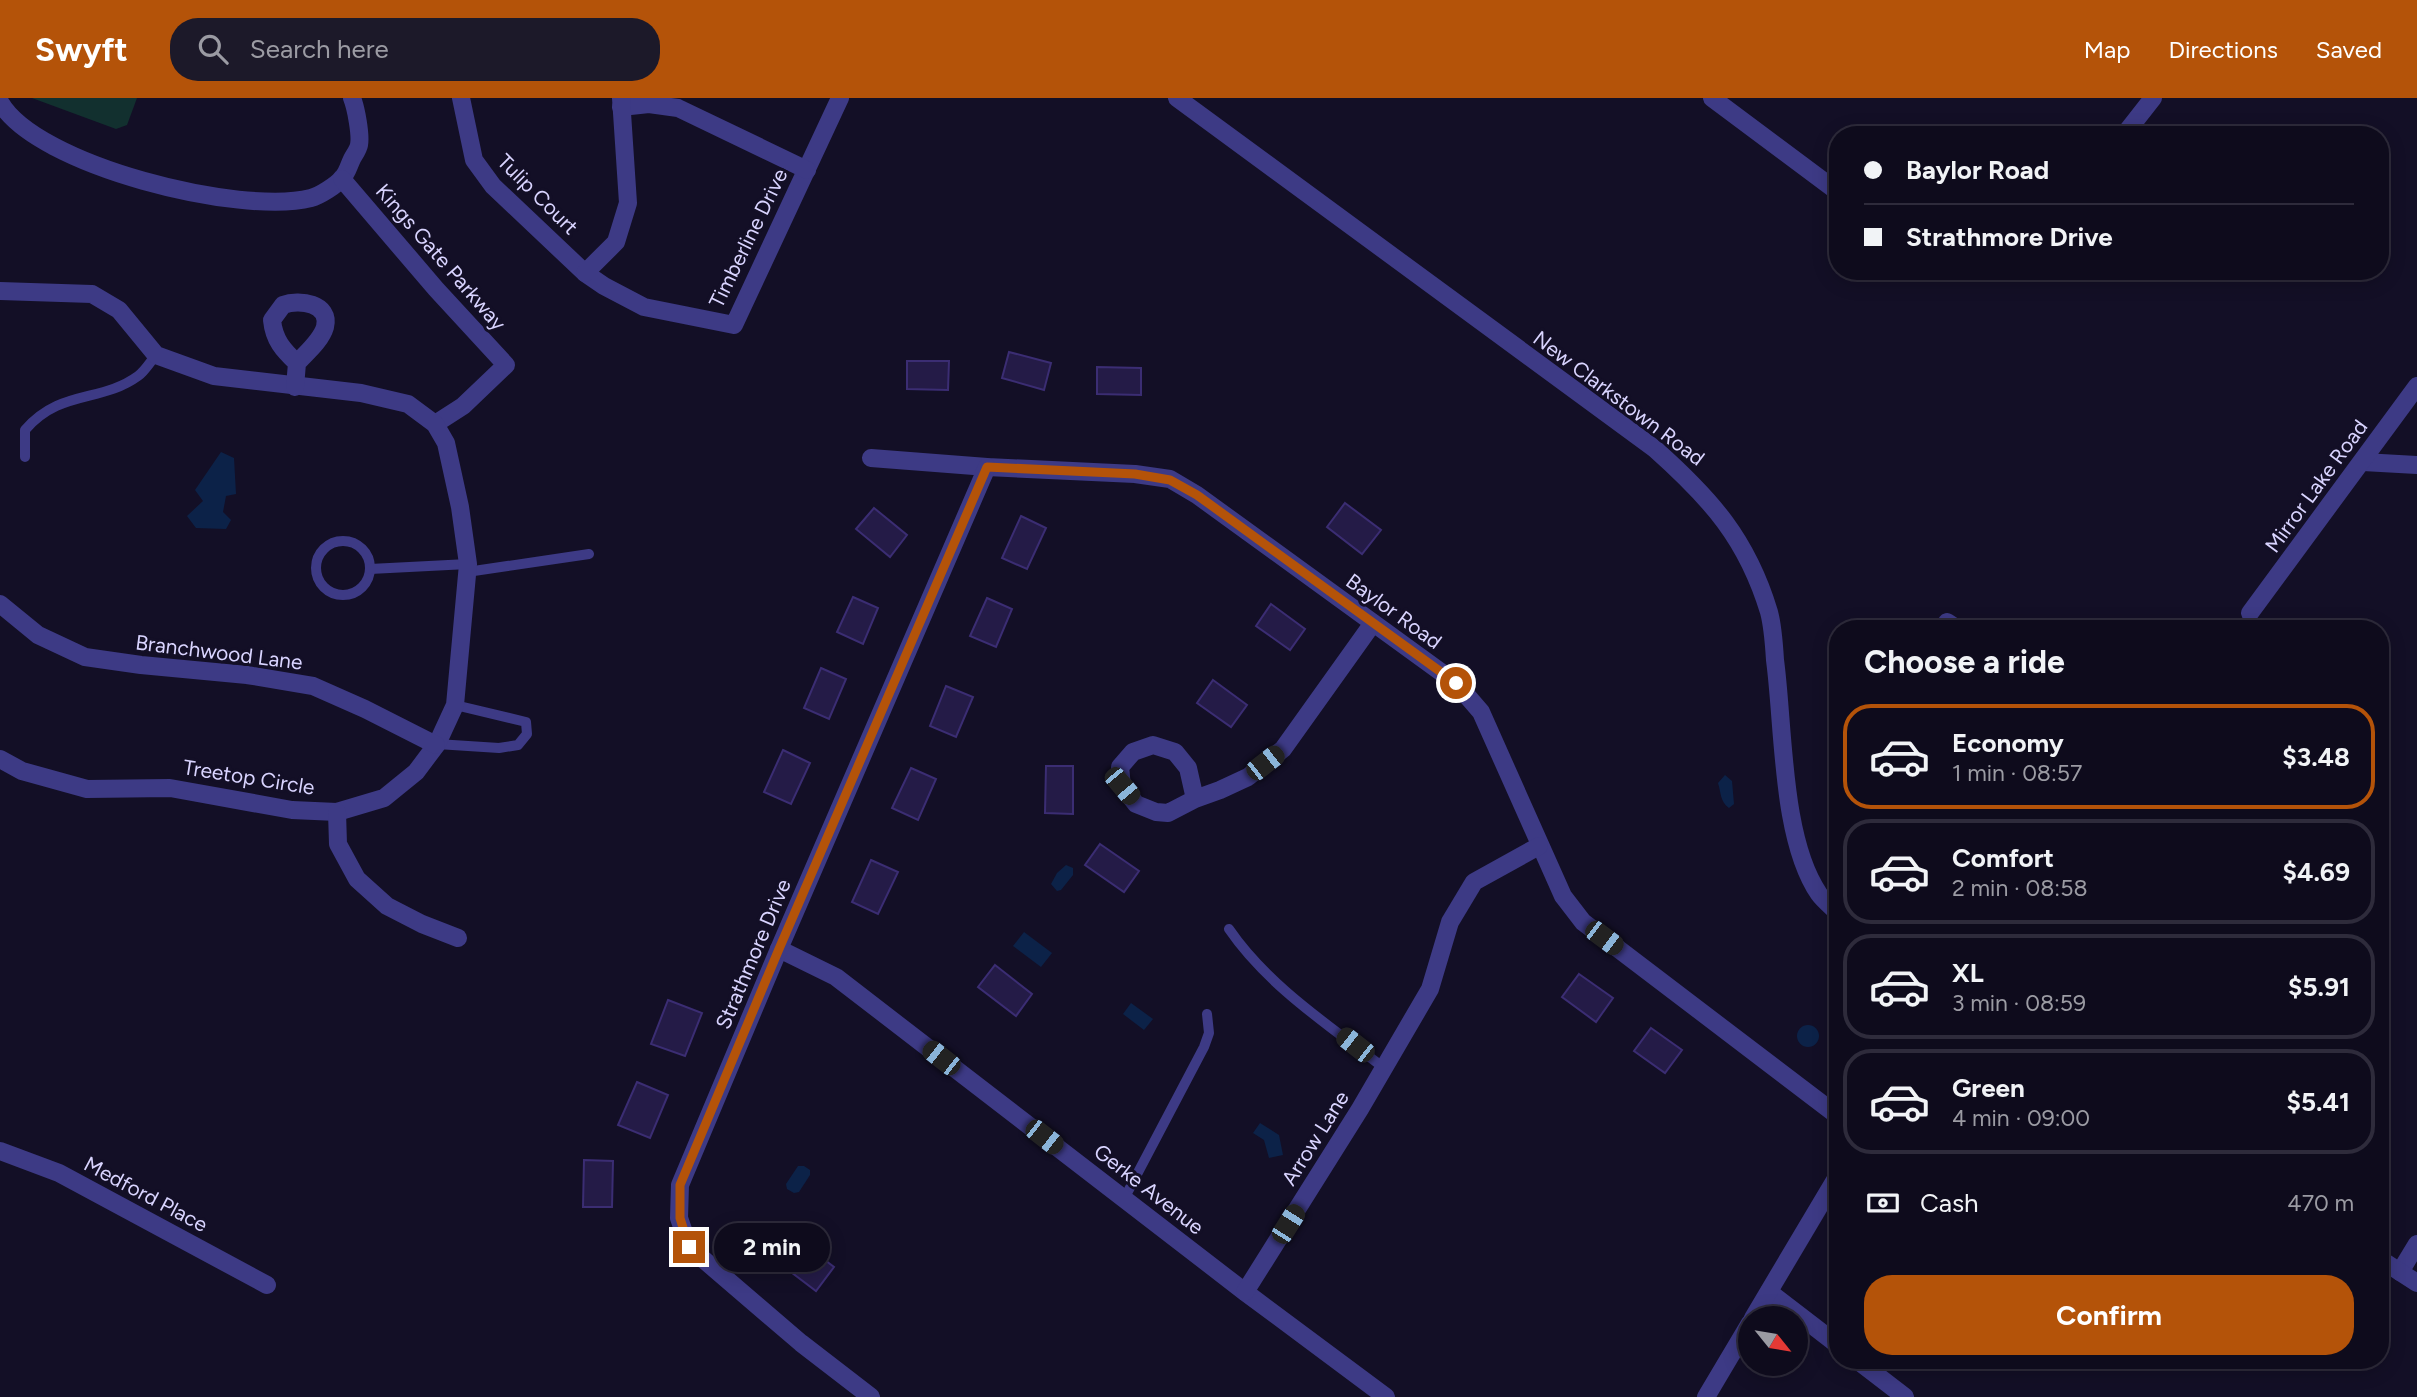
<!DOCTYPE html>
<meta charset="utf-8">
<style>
:root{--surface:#0e0b1c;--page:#1c1929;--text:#f1f3f6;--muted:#9b9ba3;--line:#2e2b3b;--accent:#b45309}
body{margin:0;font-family:Figtree,sans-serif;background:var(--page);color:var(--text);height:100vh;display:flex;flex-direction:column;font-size:26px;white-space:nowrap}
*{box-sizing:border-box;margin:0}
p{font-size:23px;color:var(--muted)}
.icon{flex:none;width:38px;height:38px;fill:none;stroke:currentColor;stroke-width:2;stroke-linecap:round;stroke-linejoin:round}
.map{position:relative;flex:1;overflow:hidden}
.side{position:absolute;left:1829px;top:522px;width:560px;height:749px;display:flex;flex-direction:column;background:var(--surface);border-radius:28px;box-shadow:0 4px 18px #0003,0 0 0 2px var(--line)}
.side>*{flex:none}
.hud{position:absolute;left:1829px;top:28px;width:560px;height:154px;border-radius:28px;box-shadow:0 4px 18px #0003,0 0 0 2px var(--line);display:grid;align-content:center;height:154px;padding:0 35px;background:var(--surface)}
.needle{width:46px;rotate:120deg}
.tools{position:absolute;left:1738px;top:1208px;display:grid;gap:14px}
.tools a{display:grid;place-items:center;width:70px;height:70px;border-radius:50%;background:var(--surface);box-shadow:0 4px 18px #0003,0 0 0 2px var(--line);font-size:35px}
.end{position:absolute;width:32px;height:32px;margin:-16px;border:9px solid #b45309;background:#fff;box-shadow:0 0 0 4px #fff}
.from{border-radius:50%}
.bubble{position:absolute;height:49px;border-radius:24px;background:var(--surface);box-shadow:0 4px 18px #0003,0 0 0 2px var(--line);font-size:23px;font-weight:700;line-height:49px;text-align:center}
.car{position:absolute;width:21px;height:42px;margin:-21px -10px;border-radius:9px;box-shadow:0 0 5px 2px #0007;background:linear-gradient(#222 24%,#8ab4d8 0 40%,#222 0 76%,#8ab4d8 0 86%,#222 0)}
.hud b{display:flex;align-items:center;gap:24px;height:66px;font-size:26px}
.hud b+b{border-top:2px solid var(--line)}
.hud i{width:18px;height:18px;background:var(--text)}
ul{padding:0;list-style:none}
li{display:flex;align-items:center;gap:21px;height:105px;margin:0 14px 10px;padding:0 21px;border:4px solid var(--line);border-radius:28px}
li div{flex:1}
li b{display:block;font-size:26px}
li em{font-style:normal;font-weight:700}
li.on{border-color:var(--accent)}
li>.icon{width:63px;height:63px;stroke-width:1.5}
h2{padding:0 35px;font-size:32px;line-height:84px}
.pay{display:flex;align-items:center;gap:18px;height:77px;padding:0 35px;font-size:26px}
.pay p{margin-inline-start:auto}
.cta{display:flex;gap:14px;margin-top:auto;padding:14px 35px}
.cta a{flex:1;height:80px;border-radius:28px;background:var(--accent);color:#fff;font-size:28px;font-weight:700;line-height:80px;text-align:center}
header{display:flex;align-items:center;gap:42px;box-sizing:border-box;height:98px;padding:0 35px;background:var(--accent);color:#fff}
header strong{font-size:33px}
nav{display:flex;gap:38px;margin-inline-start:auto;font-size:24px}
.search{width:490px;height:63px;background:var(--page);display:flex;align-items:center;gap:18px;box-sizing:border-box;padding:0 24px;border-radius:28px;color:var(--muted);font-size:26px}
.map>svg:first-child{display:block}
.green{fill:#12302f}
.water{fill:#0c2248}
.building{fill:#241b47;stroke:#3b2d73;stroke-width:2}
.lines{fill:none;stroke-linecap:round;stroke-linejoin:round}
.service{stroke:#3d3a85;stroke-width:10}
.minor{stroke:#3d3a85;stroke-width:18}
.tertiary{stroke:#3d3a85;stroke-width:18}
.route{stroke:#b45309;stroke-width:9}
.labels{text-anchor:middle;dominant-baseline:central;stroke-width:6;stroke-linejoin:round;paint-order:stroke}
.street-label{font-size:21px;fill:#d9d4ff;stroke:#130f26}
</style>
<header>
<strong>Swyft</strong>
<div class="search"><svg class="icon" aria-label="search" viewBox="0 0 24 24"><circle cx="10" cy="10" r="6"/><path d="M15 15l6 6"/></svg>Search here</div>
<nav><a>Map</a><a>Directions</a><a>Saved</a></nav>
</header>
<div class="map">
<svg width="2417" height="1299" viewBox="0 0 2417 1299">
<rect width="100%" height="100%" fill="#130f26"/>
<path class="green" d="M32 0H137L127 27 116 31Z"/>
<g class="water">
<path d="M221 354 234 360 236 396 226 398 223 414 231 422 226 431 196 430 187 418 203 403 195 392Z"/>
<path d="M1725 677 1732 683 1734 706 1729 710C1720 704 1721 694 1718 685Z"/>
<path d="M1066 767 1073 770V777L1061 792 1057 793 1051 786 1057 775Z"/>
<path d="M1024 834 1052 855 1041 869 1013 848Z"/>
<path d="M1131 905 1153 921 1144 932 1123 916Z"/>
<circle cx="1808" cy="938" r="11"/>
<path d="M1260 1025 1279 1037 1283 1057 1269 1060 1264 1042 1253 1035Z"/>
<path d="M798 1068H804L810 1072V1077L799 1094 794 1095 787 1091 786 1086Z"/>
</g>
<g class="building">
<path d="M1009 254 1051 265 1044 292 1002 280Z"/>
<path d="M907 263H949L948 292 907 291Z"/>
<path d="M1097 269 1141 270V297L1097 296Z"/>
<path d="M1345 405 1381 432 1362 456 1327 429Z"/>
<path d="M874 410 907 437 890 459 856 431Z"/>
<path d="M1021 418 1046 430 1027 471 1002 460Z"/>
<path d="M853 499 878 510 863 546 837 534Z"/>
<path d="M987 500 1012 511 996 549 970 538Z"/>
<path d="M1271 506 1305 531 1290 552 1256 528Z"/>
<path d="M821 570 846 581 829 621 804 610Z"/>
<path d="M1213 582 1247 607 1231 629 1197 605Z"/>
<path d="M946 588 973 599 956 639 930 628Z"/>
<path d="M783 652 810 665 791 706 764 694Z"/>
<path d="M1046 668H1073V716L1045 715Z"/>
<path d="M911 670 936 681 918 722 892 710Z"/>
<path d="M1100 746 1139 773 1124 794 1085 767Z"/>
<path d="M871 762 898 774 878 816 852 804Z"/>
<path d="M995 867 1032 896 1016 918 978 889Z"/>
<path d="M1579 876 1613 900 1596 924 1562 899Z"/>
<path d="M668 902 702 915 685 958 651 946Z"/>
<path d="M1651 930 1682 952 1665 975 1634 953Z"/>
<path d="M637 984 668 997 650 1040 618 1027Z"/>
<path d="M584 1062 613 1063 612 1109H583Z"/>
<path d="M797 1141 834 1169 816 1193 779 1165Z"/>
</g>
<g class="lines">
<g class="service">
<path d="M25 359V332C60 291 101 305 138 278 145 273 150 264 156 257"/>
<circle cx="343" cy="470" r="27"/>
<path d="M370 471 468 466"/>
<path d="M467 474 589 456"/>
<path d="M437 646 499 650 518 647 527 636 526 624 455 607"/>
<path d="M1229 831C1268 888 1330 928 1384 970"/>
<path d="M1124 1101 1204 949 1209 935 1207 916"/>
</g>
<g class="minor">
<path d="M461 0 474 62 493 88 585 175 604 188 644 209 734 227 840 0"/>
<path d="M1712 0 1838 94"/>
<path d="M0 4C36 68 242 118 311 100 319 98 337 87 342 80 347 76 349 67 352 61 354 57 358 52 359 47 361 37 356 10 352 0"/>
<path d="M621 9 649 6 678 10 807 72"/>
<path d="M2124 37 2153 0"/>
<path d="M342 81 436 191 506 267 463 308 435 326"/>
<path d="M585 175 616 144 628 105 621 0"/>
<path d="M0 193 92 196 119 212 156 257 214 278 361 295 408 306 435 326 446 345 460 409 468 466 455 607 437 646 416 674 384 700 337 714 292 712 170 690 87 691 22 673 0 661"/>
<path d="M295 289 297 265C283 252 274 242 272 222L283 207C299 201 331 205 325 229 321 243 306 255 297 265"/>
<path d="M871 360 987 369 1135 376 1170 381 1197 397 1456 585 1481 614 1563 798 1583 824 1838 1018"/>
<path d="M2363 364 2417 367"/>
<path d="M0 506 38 537 85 559 141 567 247 577 313 588 365 611 436 647"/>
<path d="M2250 515 2417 288"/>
<path d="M1947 524 1956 530"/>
<path d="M1195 701 1188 670 1175 654 1153 647 1133 654 1120 669 1122 688 1136 706 1156 714 1168 715 1195 701 1220 692 1248 679 1283 651 1373 525"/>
<path d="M337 714 338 746 357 781 387 808 422 826 458 840"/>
<path d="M779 851 836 879 1245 1194 1386 1299"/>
<path d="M0 1053 59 1075 267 1187"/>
<path d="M2400 1174 2417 1146"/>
<path d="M1245 1194 1360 1011 1430 891 1450 824 1474 784 1539 748"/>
<path d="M1769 1194 1838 1247"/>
<path d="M1857 1262 1905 1299"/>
<path d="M871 1299 801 1245 689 1149 679 1120 680 1087 779 851 987 369"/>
</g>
<g class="tertiary">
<path d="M1177 0 1655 351C1711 401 1747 441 1769 514 1773 529 1774 546 1775 562 1784 629 1781 741 1819 796 1824 803 1832 809 1838 815"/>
<path d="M2380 1161 2417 1185"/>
<path d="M1753 1220 1838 1077"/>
<path d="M1706 1299 1750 1225"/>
</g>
</g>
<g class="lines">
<path class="route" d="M689 1149 680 1120V1087L779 851 987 369 1135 376 1170 382 1197 397 1456 585"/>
</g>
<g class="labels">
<g class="street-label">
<text transform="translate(538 96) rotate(45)">Tulip Court</text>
<text transform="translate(748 140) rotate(-64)">Timberline Drive</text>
<text transform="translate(441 159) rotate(49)">Kings Gate Parkway</text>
<text transform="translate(1619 300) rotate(37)">New Clarkstown Road</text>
<text transform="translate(2316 388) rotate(-54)">Mirror Lake Road</text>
<text transform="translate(1394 513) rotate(36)">Baylor Road</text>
<text transform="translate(219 554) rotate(7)">Branchwood Lane</text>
<text transform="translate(249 679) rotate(9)">Treetop Circle</text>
<text transform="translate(753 856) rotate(-67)">Strathmore Drive</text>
<text transform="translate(1315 1040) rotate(-58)">Arrow Lane</text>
<text transform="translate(1149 1091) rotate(38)">Gerke Avenue</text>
<text transform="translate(146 1096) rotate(28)">Medford Place</text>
</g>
</g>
</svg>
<div class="tools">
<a><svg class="needle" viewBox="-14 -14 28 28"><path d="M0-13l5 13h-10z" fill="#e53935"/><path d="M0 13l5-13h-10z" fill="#9b9ba3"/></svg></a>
</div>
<i class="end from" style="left:1456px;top:585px"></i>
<i class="end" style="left:689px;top:1149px"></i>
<div class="bubble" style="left:714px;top:1125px;width:116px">2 min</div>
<i class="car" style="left:1265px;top:665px;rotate:52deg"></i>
<i class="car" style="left:1122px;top:688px;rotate:140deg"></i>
<i class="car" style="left:1604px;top:840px;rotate:127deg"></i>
<i class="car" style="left:1355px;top:947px;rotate:308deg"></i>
<i class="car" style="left:941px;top:960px;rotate:308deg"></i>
<i class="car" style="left:1044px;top:1039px;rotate:128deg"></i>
<i class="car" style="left:1288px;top:1126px;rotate:32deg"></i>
<div class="hud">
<b><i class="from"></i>Baylor Road</b>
<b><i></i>Strathmore Drive</b>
</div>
<section class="side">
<h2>Choose a ride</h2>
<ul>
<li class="on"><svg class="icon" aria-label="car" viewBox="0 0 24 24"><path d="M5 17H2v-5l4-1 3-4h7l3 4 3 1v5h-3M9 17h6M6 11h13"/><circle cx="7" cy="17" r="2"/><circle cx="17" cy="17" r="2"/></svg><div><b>Economy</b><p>1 min · 08:57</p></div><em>$3.48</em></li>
<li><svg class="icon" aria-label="car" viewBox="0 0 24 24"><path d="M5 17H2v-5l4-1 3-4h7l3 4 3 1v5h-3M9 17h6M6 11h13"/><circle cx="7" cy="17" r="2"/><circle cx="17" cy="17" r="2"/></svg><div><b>Comfort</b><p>2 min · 08:58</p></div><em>$4.69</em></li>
<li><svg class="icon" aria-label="car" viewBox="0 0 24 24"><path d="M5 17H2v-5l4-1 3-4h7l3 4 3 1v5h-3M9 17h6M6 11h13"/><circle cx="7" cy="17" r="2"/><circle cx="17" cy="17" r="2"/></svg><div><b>XL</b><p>3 min · 08:59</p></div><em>$5.91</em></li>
<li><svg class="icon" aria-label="car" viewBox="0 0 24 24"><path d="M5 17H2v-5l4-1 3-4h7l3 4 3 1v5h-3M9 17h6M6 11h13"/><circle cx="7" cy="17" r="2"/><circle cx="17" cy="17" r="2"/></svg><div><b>Green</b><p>4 min · 09:00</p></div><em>$5.41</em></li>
</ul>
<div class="pay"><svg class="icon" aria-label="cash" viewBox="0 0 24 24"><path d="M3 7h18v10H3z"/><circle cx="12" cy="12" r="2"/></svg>Cash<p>470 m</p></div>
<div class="cta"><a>Confirm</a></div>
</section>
</div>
